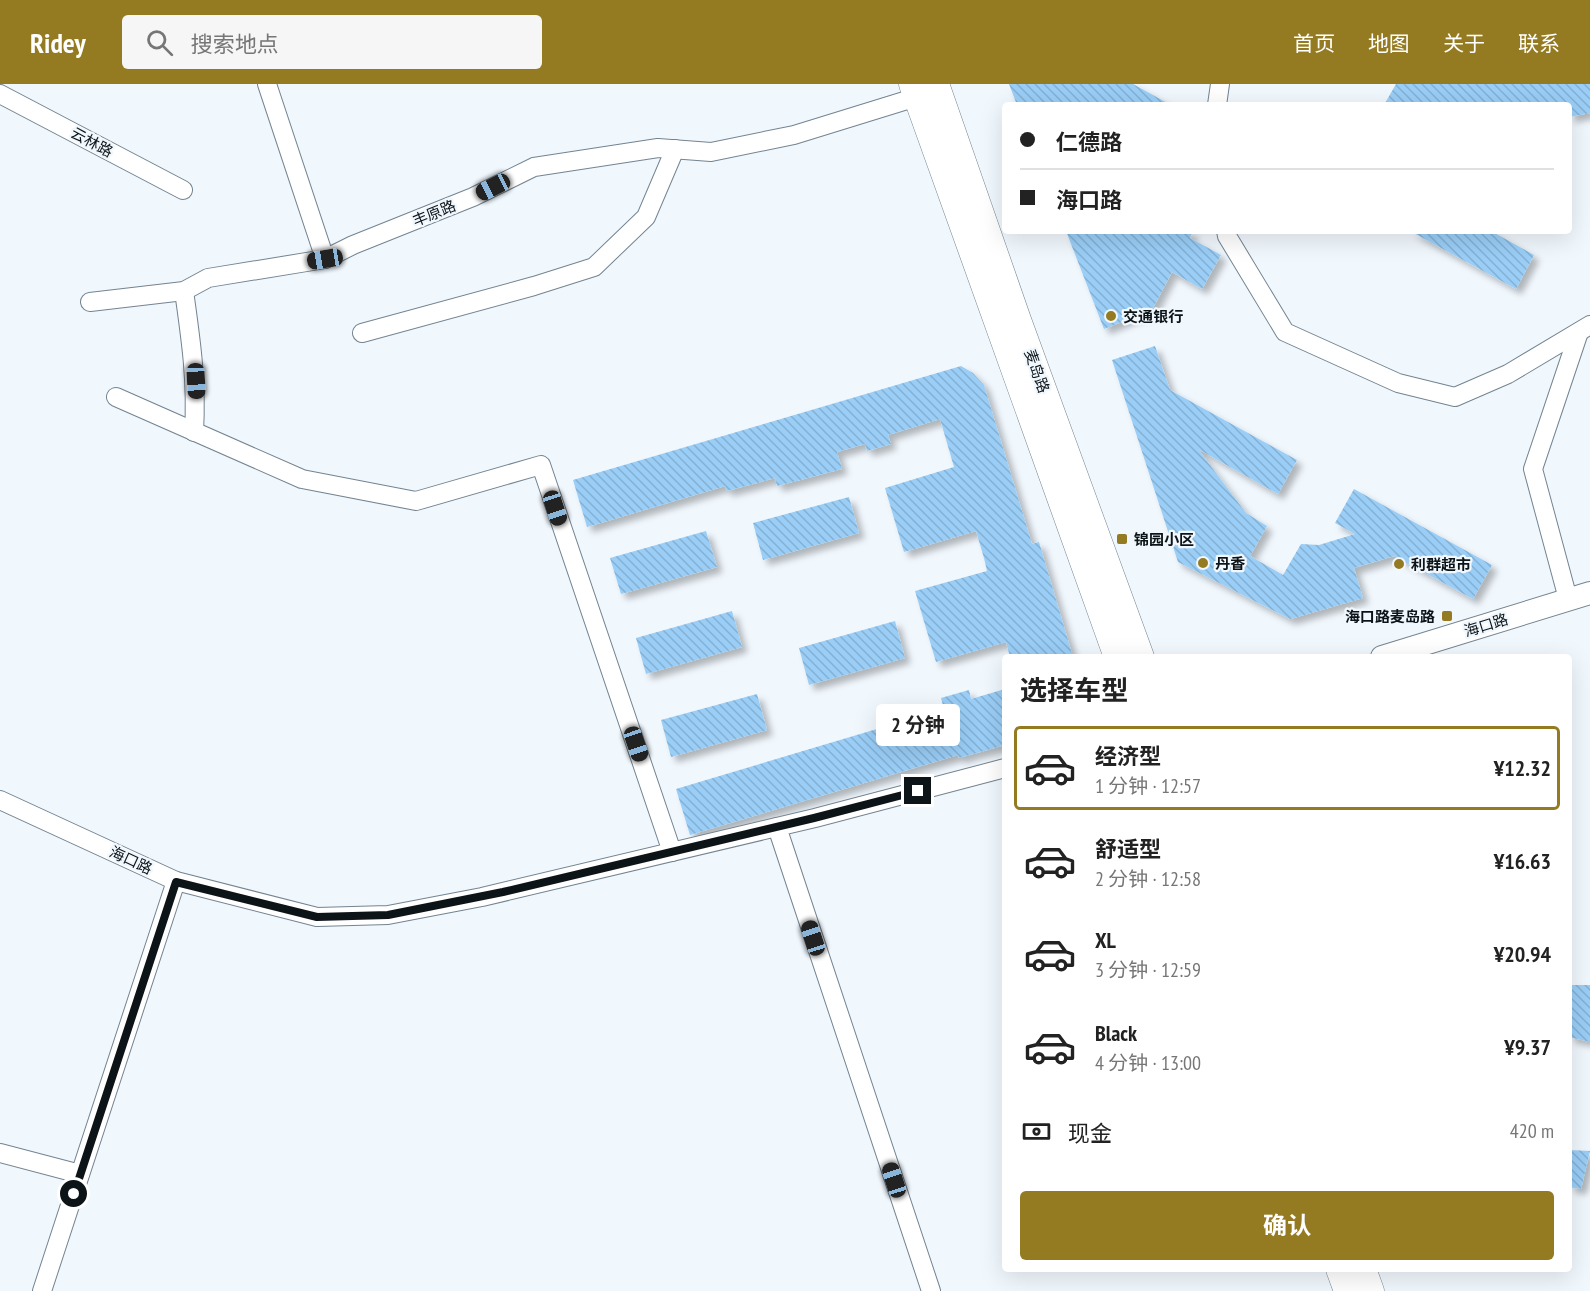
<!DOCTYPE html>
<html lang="zh">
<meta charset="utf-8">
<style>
:root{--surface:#fff;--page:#f6f6f6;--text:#222;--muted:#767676;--line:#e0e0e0;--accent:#947a21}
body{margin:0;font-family:"PT Sans Narrow","Noto Sans SC",sans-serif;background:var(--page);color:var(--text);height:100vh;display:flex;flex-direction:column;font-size:22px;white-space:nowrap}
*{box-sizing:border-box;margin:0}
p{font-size:20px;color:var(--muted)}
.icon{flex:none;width:33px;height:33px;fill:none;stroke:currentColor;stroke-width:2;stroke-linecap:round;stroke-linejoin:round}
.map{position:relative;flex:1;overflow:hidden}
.drawer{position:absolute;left:1002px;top:570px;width:570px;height:618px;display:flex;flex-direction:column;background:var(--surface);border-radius:6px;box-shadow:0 6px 24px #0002}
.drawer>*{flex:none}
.guide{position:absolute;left:1002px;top:18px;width:570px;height:132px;border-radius:6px;box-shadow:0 6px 24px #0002;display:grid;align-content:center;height:132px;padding:0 18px;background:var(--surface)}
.end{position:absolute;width:27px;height:27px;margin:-14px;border:8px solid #0d1418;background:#fff;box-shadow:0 0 0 3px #fff}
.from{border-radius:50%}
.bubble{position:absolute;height:42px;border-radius:6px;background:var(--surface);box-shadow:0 6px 24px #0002;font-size:20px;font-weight:700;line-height:42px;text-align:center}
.car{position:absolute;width:18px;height:36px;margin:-18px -9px;border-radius:8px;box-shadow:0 0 4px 2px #0007;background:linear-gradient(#222 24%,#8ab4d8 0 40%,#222 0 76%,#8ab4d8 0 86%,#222 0)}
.guide b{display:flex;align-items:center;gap:21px;height:57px;font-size:22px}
.guide b+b{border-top:2px solid var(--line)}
.guide i{width:15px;height:15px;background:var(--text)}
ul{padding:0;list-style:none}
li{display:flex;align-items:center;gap:18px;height:84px;margin:0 12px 9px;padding:0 6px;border:3px solid transparent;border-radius:6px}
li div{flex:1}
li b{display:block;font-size:22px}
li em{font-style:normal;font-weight:700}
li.selected{border-color:var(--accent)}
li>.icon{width:54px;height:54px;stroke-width:1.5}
h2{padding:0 18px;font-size:27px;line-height:72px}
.pay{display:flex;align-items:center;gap:15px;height:66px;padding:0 18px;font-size:22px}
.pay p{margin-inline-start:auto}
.cta{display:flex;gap:12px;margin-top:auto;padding:12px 18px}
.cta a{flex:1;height:69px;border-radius:6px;background:var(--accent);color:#fff;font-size:24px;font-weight:700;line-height:69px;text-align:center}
header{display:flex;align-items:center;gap:36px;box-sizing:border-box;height:84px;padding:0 30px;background:var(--accent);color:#fff}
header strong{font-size:28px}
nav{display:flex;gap:33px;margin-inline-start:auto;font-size:21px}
.search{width:420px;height:54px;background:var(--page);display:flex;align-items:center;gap:15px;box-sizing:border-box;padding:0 21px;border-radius:6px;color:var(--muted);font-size:22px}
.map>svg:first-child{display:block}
.building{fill:url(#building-back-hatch);filter:url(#shadow)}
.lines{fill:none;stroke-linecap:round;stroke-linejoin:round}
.minor-casing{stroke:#738491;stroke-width:20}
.tertiary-casing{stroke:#738491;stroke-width:24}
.secondary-casing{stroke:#738491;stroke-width:27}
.minor{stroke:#fff;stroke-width:18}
.tertiary{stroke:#fff;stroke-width:22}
.secondary{stroke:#fff;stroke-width:26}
.route{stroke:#0d1418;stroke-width:8}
.poi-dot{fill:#947a21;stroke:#f0f7fd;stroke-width:2}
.labels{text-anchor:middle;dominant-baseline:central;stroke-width:4.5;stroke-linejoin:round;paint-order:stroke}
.street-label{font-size:15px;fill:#0d1418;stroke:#f0f7fd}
.poi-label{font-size:15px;font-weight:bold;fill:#0d1418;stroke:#f0f7fd;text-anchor:start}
</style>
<header>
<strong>Ridey</strong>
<div class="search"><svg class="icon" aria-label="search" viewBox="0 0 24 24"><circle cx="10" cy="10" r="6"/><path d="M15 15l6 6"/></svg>搜索地点</div>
<nav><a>首页</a><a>地图</a><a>关于</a><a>联系</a></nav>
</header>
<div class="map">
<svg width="1590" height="1207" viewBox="0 0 1590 1207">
<defs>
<pattern id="building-back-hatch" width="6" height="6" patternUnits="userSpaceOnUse" patternTransform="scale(1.5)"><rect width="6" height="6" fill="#9acef7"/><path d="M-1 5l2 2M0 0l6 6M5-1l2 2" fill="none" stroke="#84b0d3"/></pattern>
<filter id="shadow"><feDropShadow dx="5.5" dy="5.5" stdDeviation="3" flood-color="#0004"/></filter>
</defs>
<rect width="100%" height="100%" fill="#f0f7fd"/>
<g class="building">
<path d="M1009 0H1133L1171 21H1017Z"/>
<path d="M1396 0H1590V29L1569 33V21H1384Z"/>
<path d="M1066 147H1193L1190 154 1221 171 1202 205 1172 188 1152 226 1104 245Z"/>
<path d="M1410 147H1491L1534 171 1516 205Z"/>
<path d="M1155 262 1170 306 1297 376 1278 410 1198 365 1246 429 1267 442 1250 472 1283 491 1301 460 1319 461 1355 450 1335 439 1354 405 1492 481 1473 515 1394 472 1354 484 1363 514 1290 535 1178 478 1112 276Z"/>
<path d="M961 282 973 289 984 301 1032 460 1039 458 1073 573H1010L1006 558 936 578 915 507 987 487 984 474 976 447 904 468 885 404 954 383 940 335 888 351 891 360 867 367 865 360 837 368 842 385 777 402 775 394 727 407 725 402 587 443 573 396Z"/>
<path d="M849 413 859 449 763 476 753 439Z"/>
<path d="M706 447 717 483 621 510 610 474Z"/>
<path d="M732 527 742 563 646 590 636 554Z"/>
<path d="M895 537 905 574 809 601 799 564Z"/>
<path d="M1005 605V661L959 674 958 671 690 751 676 705 944 625 941 614 969 606 971 615Z"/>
<path d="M757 610 767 646 671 673 661 636Z"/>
<path d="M1569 901H1590V958L1569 953Z"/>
<path d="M1569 1066 1590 1067 1581 1105 1569 1103Z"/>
</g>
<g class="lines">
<g class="minor-casing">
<g id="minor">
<path d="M267 0 325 175"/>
<path d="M0 10 183 106"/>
<path d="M1217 21 1220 0"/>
<path d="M1226 147 1227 152 1285 248 1398 299 1455 313 1508 290 1590 241"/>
<path d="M184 207C191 256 197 298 194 348"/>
<path d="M90 218 184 207 208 194 325 175 353 161 473 113 534 83 658 64 711 68 794 51 917 13"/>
<path d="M362 249 534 202 594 183 646 133 675 65"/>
<path d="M116 313 302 395 416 417 541 381 672 768"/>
<path d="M1568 515 1533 385 1579 248"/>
<path d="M0 716 176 797 317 833 388 831 482 813 815 734 1005 684"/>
<path d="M777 743 931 1207"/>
<path d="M0 1069 80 1090"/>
<path d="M42 1207 176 797"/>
</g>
</g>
<g class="tertiary-casing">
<path id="tertiary" d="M1382 573 1590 509"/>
</g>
<g class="secondary-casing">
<g id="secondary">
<path d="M912 0 1117 573"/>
<path d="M936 0 1018 236 1141 573"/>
<path d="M1339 1185 1347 1207"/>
<path d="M1363 1185 1371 1207"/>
</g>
</g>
<use href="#minor" class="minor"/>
<use href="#tertiary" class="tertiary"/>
<use href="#secondary" class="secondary"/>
</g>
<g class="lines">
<path class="route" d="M74 1110 176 798 317 833 388 831 503 808 814 734 918 707"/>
</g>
<g class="poi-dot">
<circle cx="1111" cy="232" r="6"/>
<rect x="1116" y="449" width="12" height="12" rx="3"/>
<circle cx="1203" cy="479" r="6"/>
<circle cx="1399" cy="480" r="6"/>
<rect x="1441" y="526" width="12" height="12" rx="3"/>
</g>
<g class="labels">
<g class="street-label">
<text transform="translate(92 58) rotate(28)">云林路</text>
<text transform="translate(434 129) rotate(-22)">丰原路</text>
<text transform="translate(1037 287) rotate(70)">麦岛路</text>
<text transform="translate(1486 541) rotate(-17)">海口路</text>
<text transform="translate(131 776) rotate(25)">海口路</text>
</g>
<g class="poi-label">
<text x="1123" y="232">交通银行</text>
<text x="1134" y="455">锦园小区</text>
<text x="1215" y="479">丹香</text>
<text x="1411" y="480">利群超市</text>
<text x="1435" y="532" text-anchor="end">海口路麦岛路</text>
</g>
</g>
</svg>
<i class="end from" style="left:74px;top:1110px"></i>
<i class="end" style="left:918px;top:707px"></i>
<div class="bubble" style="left:876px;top:620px;width:84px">2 分钟</div>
<i class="car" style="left:493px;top:103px;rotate:243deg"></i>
<i class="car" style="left:325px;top:175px;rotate:261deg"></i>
<i class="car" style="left:196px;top:297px;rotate:177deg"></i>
<i class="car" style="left:555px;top:424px;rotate:162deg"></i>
<i class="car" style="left:636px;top:660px;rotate:161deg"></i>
<i class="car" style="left:813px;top:854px;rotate:342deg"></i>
<i class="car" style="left:894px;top:1096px;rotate:342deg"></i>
<div class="guide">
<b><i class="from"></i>仁德路</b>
<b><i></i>海口路</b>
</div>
<section class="drawer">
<h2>选择车型</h2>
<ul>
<li class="selected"><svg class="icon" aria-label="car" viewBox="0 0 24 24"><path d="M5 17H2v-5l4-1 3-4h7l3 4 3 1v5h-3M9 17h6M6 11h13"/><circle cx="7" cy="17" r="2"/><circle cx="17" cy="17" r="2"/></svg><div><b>经济型</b><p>1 分钟 · 12:57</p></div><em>¥12.32</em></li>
<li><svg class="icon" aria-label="car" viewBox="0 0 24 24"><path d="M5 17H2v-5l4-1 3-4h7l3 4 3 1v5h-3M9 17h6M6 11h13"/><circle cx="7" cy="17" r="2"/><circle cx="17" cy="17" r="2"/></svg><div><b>舒适型</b><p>2 分钟 · 12:58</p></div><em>¥16.63</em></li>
<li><svg class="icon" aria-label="car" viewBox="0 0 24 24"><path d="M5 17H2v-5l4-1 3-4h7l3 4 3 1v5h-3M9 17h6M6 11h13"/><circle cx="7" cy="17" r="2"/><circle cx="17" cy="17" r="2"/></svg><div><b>XL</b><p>3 分钟 · 12:59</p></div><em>¥20.94</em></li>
<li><svg class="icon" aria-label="car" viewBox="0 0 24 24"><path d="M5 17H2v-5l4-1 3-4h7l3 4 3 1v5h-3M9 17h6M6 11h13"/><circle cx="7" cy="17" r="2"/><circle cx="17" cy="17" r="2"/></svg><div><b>Black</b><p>4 分钟 · 13:00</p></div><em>¥9.37</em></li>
</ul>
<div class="pay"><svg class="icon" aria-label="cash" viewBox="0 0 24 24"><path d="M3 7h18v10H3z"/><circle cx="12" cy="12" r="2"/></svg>现金<p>420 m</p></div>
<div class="cta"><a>确认</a></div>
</section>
</div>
